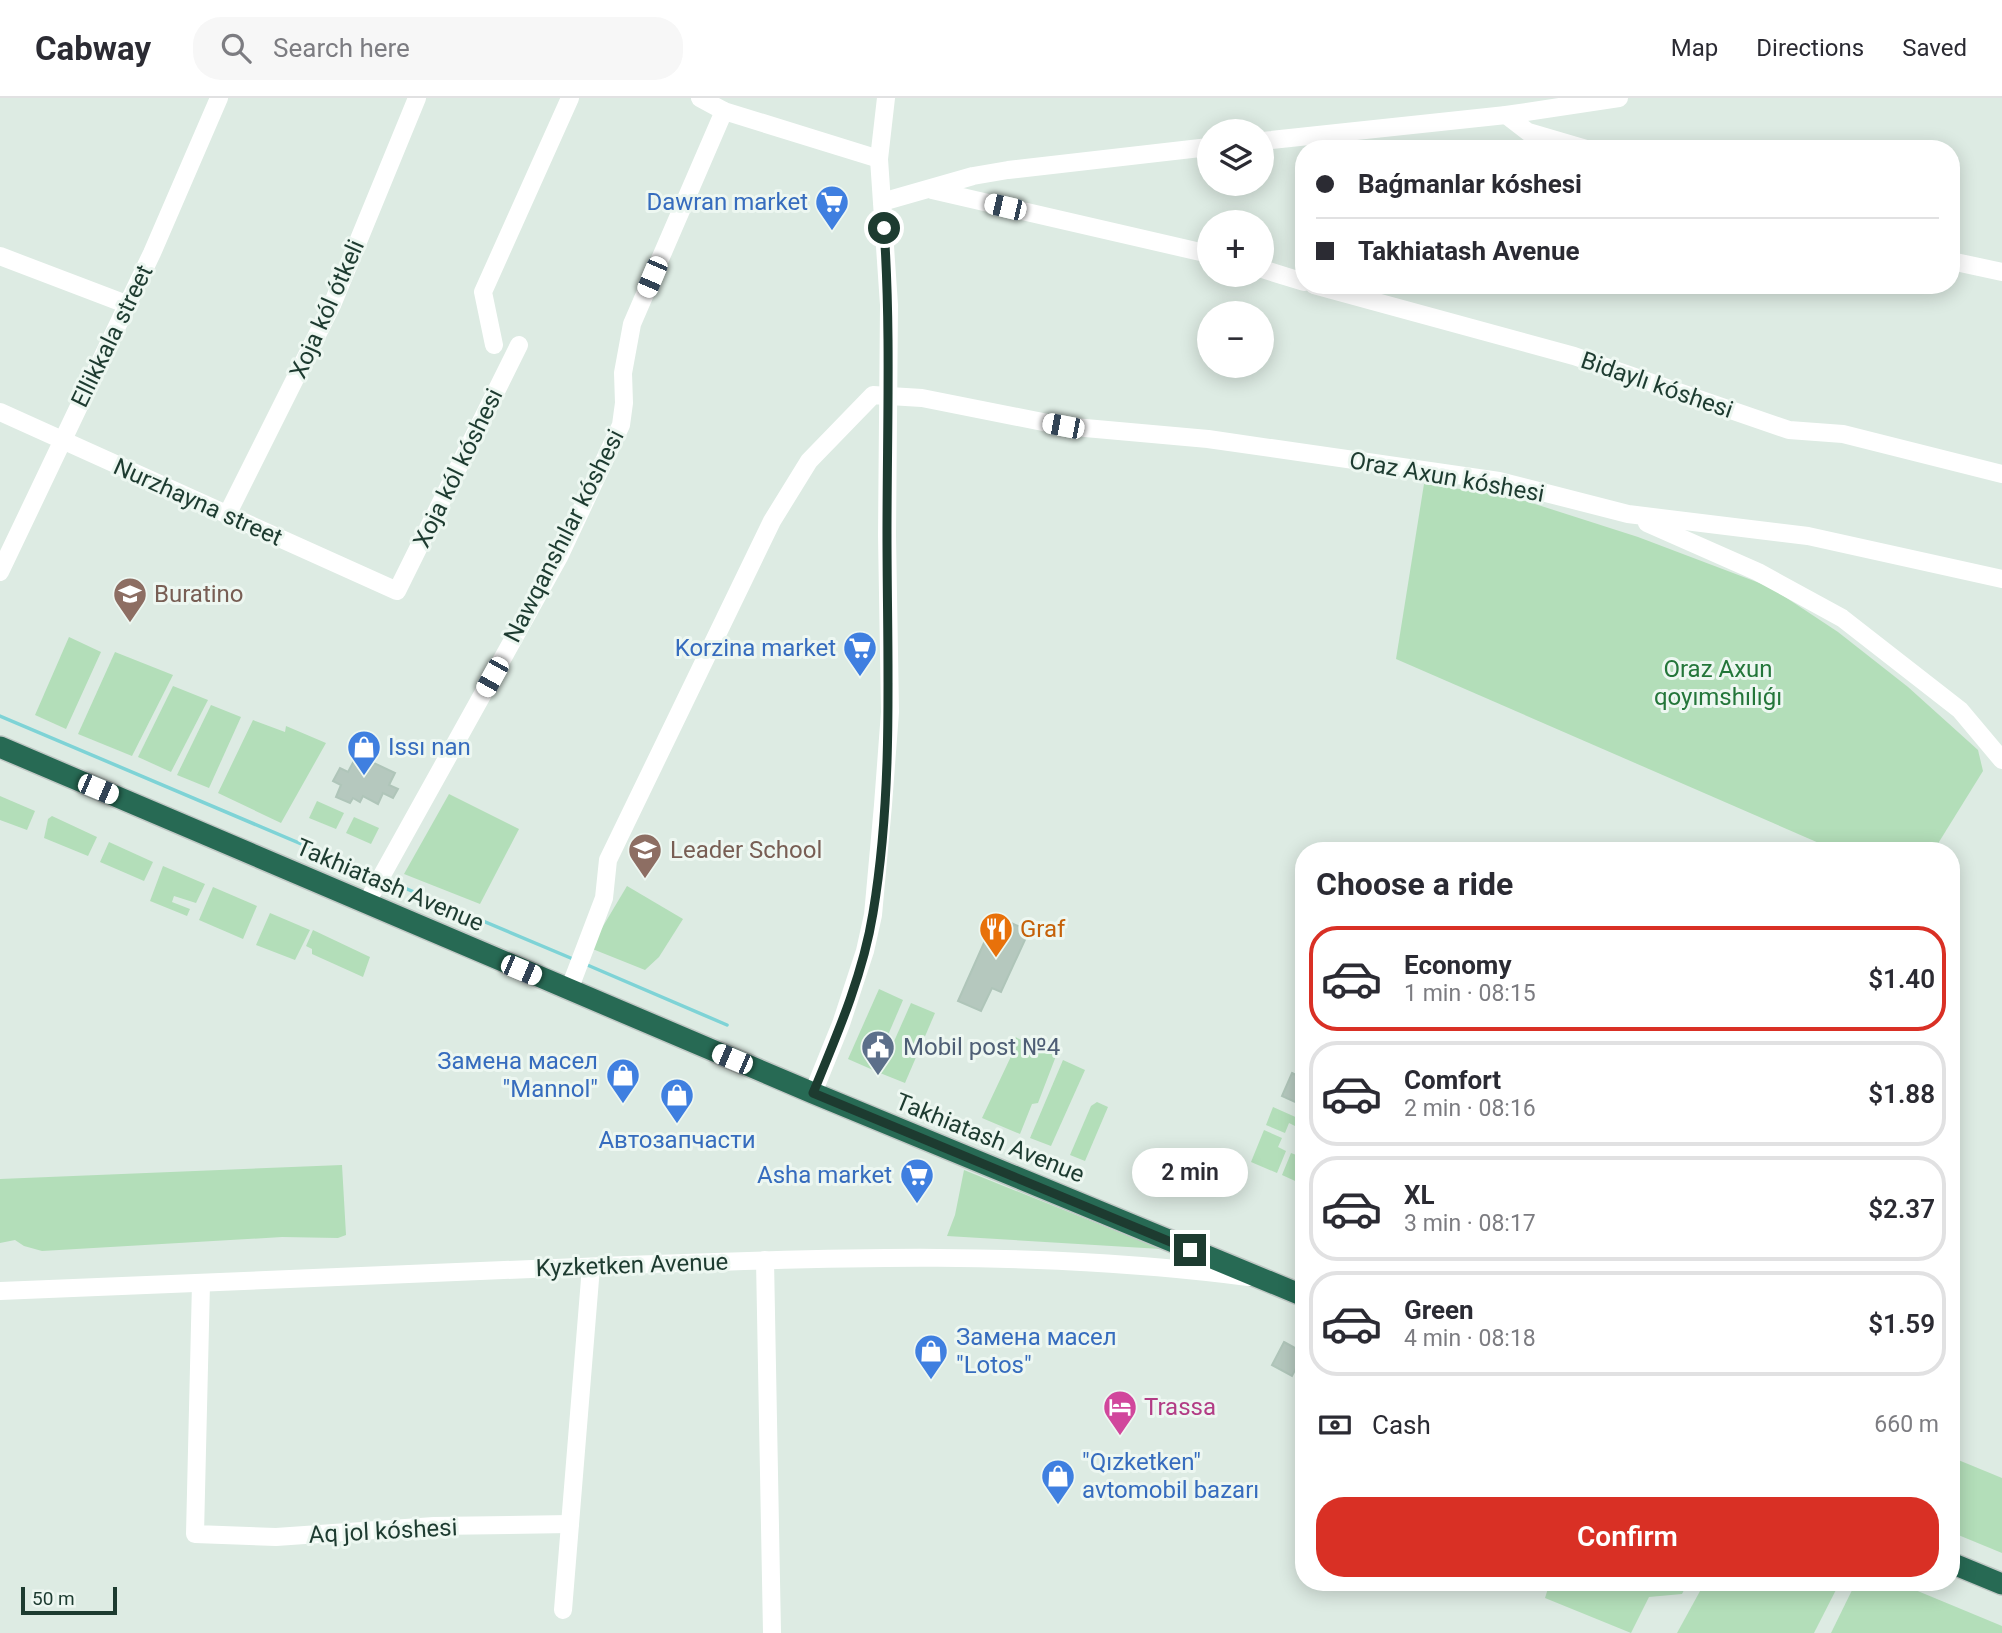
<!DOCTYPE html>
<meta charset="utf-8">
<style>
:root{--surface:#fff;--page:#f7f7f7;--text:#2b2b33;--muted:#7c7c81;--line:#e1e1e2;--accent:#d93025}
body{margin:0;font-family:Roboto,sans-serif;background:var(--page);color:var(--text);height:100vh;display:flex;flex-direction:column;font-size:26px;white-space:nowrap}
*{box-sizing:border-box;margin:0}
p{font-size:23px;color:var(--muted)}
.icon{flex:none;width:38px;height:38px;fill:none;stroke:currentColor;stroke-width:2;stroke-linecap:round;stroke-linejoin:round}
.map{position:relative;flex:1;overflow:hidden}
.side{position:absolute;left:1295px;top:744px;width:665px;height:749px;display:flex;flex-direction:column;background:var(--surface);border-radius:28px;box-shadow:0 4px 18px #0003}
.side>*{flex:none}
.guide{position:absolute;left:1295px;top:42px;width:665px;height:154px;border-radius:28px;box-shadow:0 4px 18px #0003;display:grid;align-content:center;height:154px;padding:0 21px;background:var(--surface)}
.controls{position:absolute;left:1197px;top:21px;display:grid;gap:14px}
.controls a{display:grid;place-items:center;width:77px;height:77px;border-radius:50%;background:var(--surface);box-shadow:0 4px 18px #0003;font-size:35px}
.scale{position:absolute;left:21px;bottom:18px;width:96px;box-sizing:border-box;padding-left:7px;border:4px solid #1d3b30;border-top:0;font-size:19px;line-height:24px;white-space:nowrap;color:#1d3b30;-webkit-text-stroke:5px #edf7f1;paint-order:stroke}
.end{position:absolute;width:32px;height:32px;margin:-16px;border:9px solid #1d3b30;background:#fff;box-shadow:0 0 0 4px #fff}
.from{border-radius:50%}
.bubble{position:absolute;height:49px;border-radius:24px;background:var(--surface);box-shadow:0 4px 18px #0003;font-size:23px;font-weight:600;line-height:49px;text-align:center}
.car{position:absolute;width:21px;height:42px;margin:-21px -10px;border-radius:9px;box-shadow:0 0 5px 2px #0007;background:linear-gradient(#fff 24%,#345 0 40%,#fff 0 76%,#345 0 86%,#fff 0)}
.guide b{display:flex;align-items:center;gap:24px;height:66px;font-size:26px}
.guide b+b{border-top:2px solid var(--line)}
.guide i{width:18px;height:18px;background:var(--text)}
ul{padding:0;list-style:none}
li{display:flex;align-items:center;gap:21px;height:105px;margin:0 14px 10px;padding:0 7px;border:4px solid var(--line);border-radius:28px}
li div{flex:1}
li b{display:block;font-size:26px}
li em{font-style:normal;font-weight:600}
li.selected{border-color:var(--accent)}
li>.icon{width:63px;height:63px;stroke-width:1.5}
h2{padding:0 21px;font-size:32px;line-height:84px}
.pay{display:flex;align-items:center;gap:18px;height:77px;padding:0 21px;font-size:26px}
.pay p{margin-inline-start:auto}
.primary-button{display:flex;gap:14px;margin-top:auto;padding:14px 21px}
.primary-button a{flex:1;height:80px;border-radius:28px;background:var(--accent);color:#fff;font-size:28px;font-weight:600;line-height:80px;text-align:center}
header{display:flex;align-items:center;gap:42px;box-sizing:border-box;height:98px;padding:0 35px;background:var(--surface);border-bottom:2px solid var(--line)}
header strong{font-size:33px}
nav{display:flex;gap:38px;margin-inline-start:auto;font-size:24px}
.search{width:490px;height:63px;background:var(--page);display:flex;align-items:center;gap:18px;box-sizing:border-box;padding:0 24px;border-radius:28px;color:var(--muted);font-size:26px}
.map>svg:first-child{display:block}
.green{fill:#b3deb9}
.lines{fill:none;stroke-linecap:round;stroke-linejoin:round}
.stream{stroke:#7ed3d6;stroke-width:3.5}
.building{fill:#b5c8be;stroke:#afc5b9;stroke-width:2}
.highway-casing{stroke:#c0c8c5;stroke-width:24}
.minor{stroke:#fff;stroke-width:18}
.highway{stroke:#276a54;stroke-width:21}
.route{stroke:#1d3b30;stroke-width:9}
.labels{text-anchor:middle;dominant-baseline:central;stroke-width:6;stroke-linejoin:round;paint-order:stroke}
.shop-label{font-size:24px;fill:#366cbe;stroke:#edf7f1;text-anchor:end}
.street-label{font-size:24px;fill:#1d3b30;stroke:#edf7f1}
.education-label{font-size:24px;fill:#785e54;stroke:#edf7f1;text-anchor:start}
.park-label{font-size:24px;fill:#24763a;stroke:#edf7f1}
.food-label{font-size:24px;fill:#c56008;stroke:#edf7f1;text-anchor:start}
.service-label{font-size:24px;fill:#4e5e75;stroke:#edf7f1;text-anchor:start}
.hotel-label{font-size:24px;fill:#b23c85;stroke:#edf7f1;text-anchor:start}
</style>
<header>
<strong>Cabway</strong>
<div class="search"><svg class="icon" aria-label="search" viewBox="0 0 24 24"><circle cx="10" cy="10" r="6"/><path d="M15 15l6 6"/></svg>Search here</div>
<nav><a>Map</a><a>Directions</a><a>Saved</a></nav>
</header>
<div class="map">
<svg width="2002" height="1535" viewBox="0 0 2002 1535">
<rect width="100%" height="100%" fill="#ddebe3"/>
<g class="green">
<path d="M1424 386 1510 398 1638 439 1770 489 1838 534 1908 589 1978 652 1983 673 1934 752H1835L1396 561Z"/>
<path d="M69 539 101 554 66 631 35 617Z"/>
<path d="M115 554 173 577 132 658 78 636Z"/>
<path d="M173 588 208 602 171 674 138 659Z"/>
<path d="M211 607 241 619 209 690 177 677Z"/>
<path d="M253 622 285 634 286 628 326 645 281 725 218 695Z"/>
<path d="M449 696 519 731 480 806 404 776Z"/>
<path d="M0 698 35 713 27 732 0 722Z"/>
<path d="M317 703 344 715 336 731 309 720Z"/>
<path d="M52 718 97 739 88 758 44 740 48 721Z"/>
<path d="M354 719 379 730 371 746 346 735Z"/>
<path d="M109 744 153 764 144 783 100 764Z"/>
<path d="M163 768 205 786 196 805 174 798 172 804 190 811 187 818 150 803Z"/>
<path d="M627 788 683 821 659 859 645 872 590 850Z"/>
<path d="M213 789 257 808 243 841 199 822Z"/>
<path d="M270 815 310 832 295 862 256 847Z"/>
<path d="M313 832 370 859 363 879 312 856V851L306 848Z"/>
<path d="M879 891 903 902 873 972 848 961Z"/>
<path d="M911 905 935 915 905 985 880 975Z"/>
<path d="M1013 938 1056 958 1038 1005 1032 1006 1020 1036 982 1020 1014 952 1011 943Z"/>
<path d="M1063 962 1085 972 1051 1048 1030 1040Z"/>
<path d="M1097 1004 1108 1009 1085 1063 1070 1057 1091 1008Z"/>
<path d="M1273 1009 1300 1021 1297 1029 1289 1025 1285 1035 1266 1027Z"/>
<path d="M1264 1032 1282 1040 1278 1049 1286 1053 1277 1075 1251 1064Z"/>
<path d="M1304 1050V1087L1282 1077 1291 1055 1299 1058Z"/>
<path d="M342 1067 346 1137 338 1140 282 1139 42 1153 24 1148 15 1142 0 1145V1081Z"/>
<path d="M964 1072 1161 1151 947 1138 955 1117Z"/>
<path d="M1951 1359 2002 1380V1455L1951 1434Z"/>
<path d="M1550 1484H1688L1682 1496 1649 1499 1631 1535 1545 1500Z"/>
<path d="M1705 1484H1840L1814 1535H1677Z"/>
<path d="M1856 1484H1896L2002 1528V1535H1831Z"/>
</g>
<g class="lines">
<g class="stream">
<path d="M0 618 372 776"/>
<path d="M388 783 573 861"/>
<path d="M585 866 727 927"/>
</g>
</g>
<g class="building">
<path d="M357 657 395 675 389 687 398 691 393 700 383 695 378 706 363 698 360 704 353 700 350 705 336 699 341 687 333 683 340 670 348 674Z"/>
<path d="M996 818 1029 833 1001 894 992 890 981 913 958 903Z"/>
<path d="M1292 975 1304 981V1008L1282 998Z"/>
<path d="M1284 1244 1304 1255 1292 1278 1272 1267Z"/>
</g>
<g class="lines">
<g class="highway-casing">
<g id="highway">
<path d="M0 649 813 995 1304 1198"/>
<path d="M1951 1465 2002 1486"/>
</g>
</g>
<g class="minor">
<path d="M700 0 724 13 879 61"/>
<path d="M1506 17 1528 34 1586 51"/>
<path d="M1262 43 1506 17 1619 0"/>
<path d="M932 92 1209 156"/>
<path d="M882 104 973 78 1008 72 1209 49"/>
<path d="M0 158 126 206"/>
<path d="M1951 163 2002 174"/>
<path d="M1262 171 1304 184"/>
<path d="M1314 187 1574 258 1789 332 1843 336 2002 376"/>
<path d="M494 247 483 194 570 0"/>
<path d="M0 314 397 493 519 247"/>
<path d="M227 417 332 207 417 0"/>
<path d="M1647 425 1758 474 1842 520 1960 612 2002 662"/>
<path d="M0 474 152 155 219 0"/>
<path d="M366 806 559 459 621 327 624 305 623 275 632 226 724 13"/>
<path d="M569 892 604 800 608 762 772 423 809 363 873 297 922 300 1063 328 1208 341 1499 383 1628 416 1808 438 2002 481"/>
<path d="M813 995 841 926 865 853 873 817 883 707 890 614 887 437 889 207 879 61 886 0"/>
<path d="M765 1162 772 1535"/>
<path d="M201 1185 195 1436 276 1439 434 1428 570 1426"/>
<path d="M0 1193C209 1185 418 1175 627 1167 834 1159 1042 1152 1248 1179"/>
<path d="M563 1512 591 1169"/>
</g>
<use href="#highway" class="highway"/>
</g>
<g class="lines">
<path class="route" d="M884 130C891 232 887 333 887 436 887 562 894 690 873 815 863 877 837 937 813 995L1190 1152"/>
</g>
<defs>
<g id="supermarket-pin" transform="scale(1.75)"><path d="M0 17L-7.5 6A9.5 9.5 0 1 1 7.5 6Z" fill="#3f7fe0" stroke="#edf7f1"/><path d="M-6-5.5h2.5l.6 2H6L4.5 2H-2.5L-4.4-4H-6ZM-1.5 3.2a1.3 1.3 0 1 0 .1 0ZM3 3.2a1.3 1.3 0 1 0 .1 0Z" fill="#fff"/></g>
<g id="school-pin" transform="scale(1.75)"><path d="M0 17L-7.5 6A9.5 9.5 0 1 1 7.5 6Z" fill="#8d6e63" stroke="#edf7f1"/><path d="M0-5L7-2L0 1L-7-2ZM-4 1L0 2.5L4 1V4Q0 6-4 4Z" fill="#fff"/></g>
<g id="shop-pin" transform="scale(1.75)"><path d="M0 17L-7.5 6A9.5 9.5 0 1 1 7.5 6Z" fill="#3f7fe0" stroke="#edf7f1"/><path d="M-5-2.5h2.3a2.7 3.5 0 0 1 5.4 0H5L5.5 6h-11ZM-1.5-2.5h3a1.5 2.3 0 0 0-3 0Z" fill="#fff"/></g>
<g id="restaurant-pin" transform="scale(1.75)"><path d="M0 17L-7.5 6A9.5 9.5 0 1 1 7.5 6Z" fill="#e8710a" stroke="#edf7f1"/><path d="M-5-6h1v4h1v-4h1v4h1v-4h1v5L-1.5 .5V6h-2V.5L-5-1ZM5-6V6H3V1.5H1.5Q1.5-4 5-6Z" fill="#fff"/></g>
<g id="civic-pin" transform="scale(1.75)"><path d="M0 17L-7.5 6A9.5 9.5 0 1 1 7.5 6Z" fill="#5c6f8a" stroke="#edf7f1"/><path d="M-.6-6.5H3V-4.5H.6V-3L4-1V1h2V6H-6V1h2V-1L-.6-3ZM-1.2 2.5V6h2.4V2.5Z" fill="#fff"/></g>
<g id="hotel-pin" transform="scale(1.75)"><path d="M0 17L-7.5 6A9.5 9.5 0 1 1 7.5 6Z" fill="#d1479c" stroke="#edf7f1"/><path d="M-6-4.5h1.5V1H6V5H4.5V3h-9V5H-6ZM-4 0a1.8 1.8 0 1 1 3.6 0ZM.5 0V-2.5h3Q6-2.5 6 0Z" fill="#fff"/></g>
</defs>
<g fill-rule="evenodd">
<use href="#supermarket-pin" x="832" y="104"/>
<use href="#school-pin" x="130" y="496"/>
<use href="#supermarket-pin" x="860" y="550"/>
<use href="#shop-pin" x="364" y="649"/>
<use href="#school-pin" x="645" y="752"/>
<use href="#restaurant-pin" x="996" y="831"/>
<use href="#civic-pin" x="878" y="949"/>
<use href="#shop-pin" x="623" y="977"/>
<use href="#shop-pin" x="677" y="997"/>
<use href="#supermarket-pin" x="917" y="1077"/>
<use href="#shop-pin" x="931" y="1253"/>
<use href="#hotel-pin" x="1120" y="1309"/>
<use href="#shop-pin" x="1058" y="1378"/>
</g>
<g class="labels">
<g class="shop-label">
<text x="808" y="104">Dawran market</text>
<text x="836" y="550">Korzina market</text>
<text x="388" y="649" text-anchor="start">Issı nan</text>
<text x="598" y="963">Замена масел<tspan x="598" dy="28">"Mannol"</tspan></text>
<text x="677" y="1042" text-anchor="middle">Автозапчасти</text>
<text x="892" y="1077">Asha market</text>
<text x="956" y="1239" text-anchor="start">Замена масел<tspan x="956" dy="28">"Lotos"</tspan></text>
<text x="1082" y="1364" text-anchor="start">"Qızketken"<tspan x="1082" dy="28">avtomobil bazarı</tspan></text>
</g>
<g class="street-label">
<text transform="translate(327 211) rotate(-66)">Xoja kól ótkeli</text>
<text transform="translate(112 238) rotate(-64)">Ellikkala street</text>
<text transform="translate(1657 287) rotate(19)">Bidaylı kóshesi</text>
<text transform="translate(458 370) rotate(-64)">Xoja kól kóshesi</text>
<text transform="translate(1447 379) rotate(10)">Oraz Axun kóshesi</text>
<text transform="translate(198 404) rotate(24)">Nurzhayna street</text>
<text transform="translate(564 438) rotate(-63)">Nawqanshılar kóshesi</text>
<text transform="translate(390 787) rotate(23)">Takhiatash Avenue</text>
<text transform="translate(990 1040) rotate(22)">Takhiatash Avenue</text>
<text transform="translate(632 1167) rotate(-2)">Kyzketken Avenue</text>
<text transform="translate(383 1433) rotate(-3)">Aq jol kóshesi</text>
</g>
<g class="education-label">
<text x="154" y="496">Buratino</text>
<text x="670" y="752">Leader School</text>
</g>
<g class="park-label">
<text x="1718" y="571">Oraz Axun<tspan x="1718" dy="28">qoyımshılıǵı</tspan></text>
</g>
<g class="food-label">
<text x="1020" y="831">Graf</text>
</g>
<g class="service-label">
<text x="903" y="949">Mobil post №4</text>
</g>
<g class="hotel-label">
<text x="1144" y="1309">Trassa</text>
</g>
</g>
</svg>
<div class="controls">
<a><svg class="icon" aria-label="layers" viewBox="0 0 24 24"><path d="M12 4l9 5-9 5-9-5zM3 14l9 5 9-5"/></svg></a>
<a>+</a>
<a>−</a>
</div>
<div class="scale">50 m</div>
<i class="end from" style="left:884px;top:130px"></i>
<i class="end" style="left:1190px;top:1152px"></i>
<div class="bubble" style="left:1132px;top:1050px;width:116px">2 min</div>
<i class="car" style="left:1005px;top:109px;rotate:283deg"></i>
<i class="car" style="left:652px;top:179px;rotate:203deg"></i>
<i class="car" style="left:1063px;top:328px;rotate:281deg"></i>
<i class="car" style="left:492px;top:579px;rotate:209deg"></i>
<i class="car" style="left:98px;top:691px;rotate:113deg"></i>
<i class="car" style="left:521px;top:872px;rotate:113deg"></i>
<i class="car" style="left:732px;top:961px;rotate:293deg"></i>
<div class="guide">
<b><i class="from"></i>Baǵmanlar kóshesi</b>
<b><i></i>Takhiatash Avenue</b>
</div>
<section class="side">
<h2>Choose a ride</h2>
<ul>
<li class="selected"><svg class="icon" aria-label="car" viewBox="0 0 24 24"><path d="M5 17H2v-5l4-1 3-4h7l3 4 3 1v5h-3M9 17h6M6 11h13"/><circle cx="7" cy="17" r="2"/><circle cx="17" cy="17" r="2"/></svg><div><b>Economy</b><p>1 min · 08:15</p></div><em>$1.40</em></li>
<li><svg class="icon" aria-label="car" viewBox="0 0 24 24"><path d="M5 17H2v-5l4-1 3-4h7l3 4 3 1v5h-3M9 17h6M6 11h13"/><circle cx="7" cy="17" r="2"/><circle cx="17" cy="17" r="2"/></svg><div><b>Comfort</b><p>2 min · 08:16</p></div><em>$1.88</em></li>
<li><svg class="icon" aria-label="car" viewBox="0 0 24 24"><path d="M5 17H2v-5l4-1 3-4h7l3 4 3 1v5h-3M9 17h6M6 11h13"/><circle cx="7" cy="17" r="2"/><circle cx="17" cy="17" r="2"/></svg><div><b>XL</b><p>3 min · 08:17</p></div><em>$2.37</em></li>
<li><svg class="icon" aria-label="car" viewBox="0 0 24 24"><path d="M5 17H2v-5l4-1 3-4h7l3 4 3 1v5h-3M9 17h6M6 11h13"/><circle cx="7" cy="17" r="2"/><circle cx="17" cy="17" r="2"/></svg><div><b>Green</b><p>4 min · 08:18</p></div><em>$1.59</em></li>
</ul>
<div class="pay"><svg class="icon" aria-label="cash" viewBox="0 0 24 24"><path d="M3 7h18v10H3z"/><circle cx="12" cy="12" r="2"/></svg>Cash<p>660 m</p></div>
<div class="primary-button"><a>Confirm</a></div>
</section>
</div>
